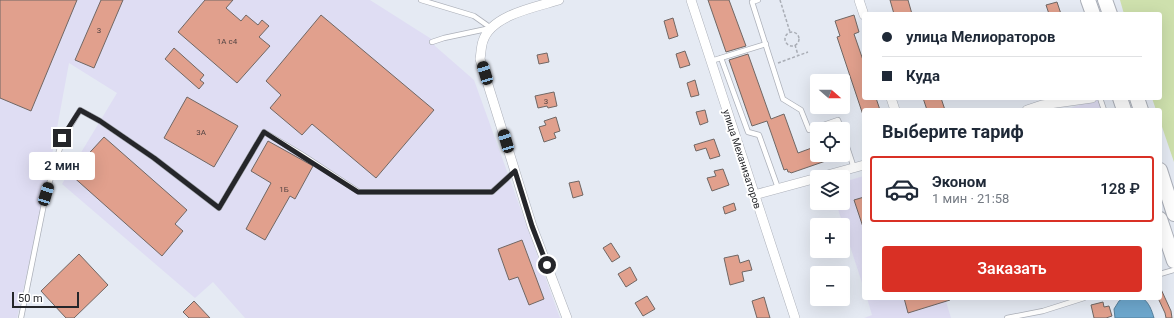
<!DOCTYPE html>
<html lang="ru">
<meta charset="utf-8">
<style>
:root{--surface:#fff;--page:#f6f6f7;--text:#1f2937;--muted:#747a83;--line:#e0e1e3;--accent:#d93025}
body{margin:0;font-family:Roboto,sans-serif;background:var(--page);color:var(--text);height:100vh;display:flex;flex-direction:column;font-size:15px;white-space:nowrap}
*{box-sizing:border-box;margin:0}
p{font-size:13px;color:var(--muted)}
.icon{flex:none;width:22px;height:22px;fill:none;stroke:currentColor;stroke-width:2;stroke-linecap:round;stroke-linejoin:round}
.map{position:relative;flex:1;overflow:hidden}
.drawer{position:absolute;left:862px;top:108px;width:300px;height:192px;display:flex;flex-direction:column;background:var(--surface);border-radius:4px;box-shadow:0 4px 16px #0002}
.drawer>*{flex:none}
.banner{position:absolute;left:862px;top:12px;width:300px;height:88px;border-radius:4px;box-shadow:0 4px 16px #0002;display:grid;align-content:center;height:88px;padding:0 20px;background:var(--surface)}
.needle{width:26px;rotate:110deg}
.tools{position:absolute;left:810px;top:74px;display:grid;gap:8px}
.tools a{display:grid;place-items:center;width:40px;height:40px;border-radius:4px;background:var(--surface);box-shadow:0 4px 16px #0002;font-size:20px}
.scale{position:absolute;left:12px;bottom:10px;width:67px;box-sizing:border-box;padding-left:4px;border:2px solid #25262a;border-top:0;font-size:11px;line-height:14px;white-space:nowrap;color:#25262a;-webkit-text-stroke:3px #fff;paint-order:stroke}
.end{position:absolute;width:18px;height:18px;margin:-9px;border:5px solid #25262a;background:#fff;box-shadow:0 0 0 2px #fff}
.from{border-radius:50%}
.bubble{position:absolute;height:28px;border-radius:4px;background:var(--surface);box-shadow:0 4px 16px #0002;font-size:13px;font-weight:600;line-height:28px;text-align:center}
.car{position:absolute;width:12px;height:24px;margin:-12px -6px;border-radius:5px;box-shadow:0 0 3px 1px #0007;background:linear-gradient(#222 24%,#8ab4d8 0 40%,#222 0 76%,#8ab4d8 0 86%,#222 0)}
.banner b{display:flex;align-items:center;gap:14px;height:38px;font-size:15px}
.banner b+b{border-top:1px solid var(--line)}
.banner i{width:10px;height:10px;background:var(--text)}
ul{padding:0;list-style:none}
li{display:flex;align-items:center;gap:12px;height:66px;margin:0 8px 6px;padding:0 12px;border:2px solid transparent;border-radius:4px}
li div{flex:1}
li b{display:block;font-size:15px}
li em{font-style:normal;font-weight:600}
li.active{border-color:var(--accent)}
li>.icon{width:36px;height:36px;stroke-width:1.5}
h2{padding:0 20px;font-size:18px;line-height:48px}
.primary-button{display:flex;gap:8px;margin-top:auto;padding:8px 20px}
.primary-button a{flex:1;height:46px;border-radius:4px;background:var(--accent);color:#fff;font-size:16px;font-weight:600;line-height:46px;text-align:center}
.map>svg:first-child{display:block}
.industrial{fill:#dfddf3}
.green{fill:#cee0ad}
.water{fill:#6da7cd;stroke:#57809c}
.building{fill:#e1a08d;stroke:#706764}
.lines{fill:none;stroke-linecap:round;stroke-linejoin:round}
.service-casing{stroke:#acb0b9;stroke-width:6}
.minor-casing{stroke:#acb0b9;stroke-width:10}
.primary-casing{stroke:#acb0b9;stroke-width:16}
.path{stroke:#a9adb5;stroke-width:1.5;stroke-dasharray:3 2;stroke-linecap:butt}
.service{stroke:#fff;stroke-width:4.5}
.minor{stroke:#fff;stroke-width:9}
.primary{stroke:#fff;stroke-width:14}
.route{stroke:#25262a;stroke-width:5}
.labels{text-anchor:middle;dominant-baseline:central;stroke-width:4;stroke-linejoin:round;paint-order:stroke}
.number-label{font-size:8px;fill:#544443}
.street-label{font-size:10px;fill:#25262a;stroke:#fff}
</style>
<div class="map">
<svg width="1174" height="318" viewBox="0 0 1174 318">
<rect width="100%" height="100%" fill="#e5eaf3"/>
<g class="industrial">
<path d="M0 0H370L433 40 435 46 474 80 560 318H245L213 282 195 298 62 184 117 93 69 63 48 177 17 318H0Z"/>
<path d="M1098 99 1102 110H1064Z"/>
<path d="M864 176V289L836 203H843V182Z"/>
<path d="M867 298H945L951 318H864L872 315Z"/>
</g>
<path class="green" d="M1120 0H1174V162L1160 121V110H1156L1152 98H1160V14H1124Z"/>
<path class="water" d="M1124 298H1142C1149 302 1152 311 1154 318H1115L1114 309 1119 301Z"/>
<g class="building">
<path d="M0 0H77L31 111 0 98Z"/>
<path d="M101 0H123L94 68 75 60Z"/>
<path d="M205 0H233L226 8 241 21 246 15 258 25 262 20 269 26 259 37 270 46 237 83 178 32Z"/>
<path d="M708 0H729L746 46 726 52Z"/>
<path d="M890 0H908L912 14H894Z"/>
<path d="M1057 2 1061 14H1049L1046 5Z"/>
<path d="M321 15 434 110 376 178 312 124 302 135 270 108 281 95 266 81Z"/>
<path d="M854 15 859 32 854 34 864 63V98H876L880 110H864V115H863L837 37 840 36 835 21Z"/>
<path d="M673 18 678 36 669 39 664 21Z"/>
<path d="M174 48 204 75 200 80 204 83 199 89 165 59Z"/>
<path d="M685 51 690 65 680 68 676 54Z"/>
<path d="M547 53 549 62 539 64 537 55Z"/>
<path d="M748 54 771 119 784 114 798 153 817 146V155H840V156L791 173 790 172H788L787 169 784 170 767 121 752 126 729 60Z"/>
<path d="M695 80 699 95 691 97 687 83Z"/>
<path d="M554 92 557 106 548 108 547 106 538 108 535 96Z"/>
<path d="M187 97 238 126 214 167 164 138Z"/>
<path d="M923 98H941L945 110H927Z"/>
<path d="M705 110 708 122 700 125 696 112Z"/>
<path d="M556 117 560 131 554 133 556 138 544 142 539 127 546 125 544 121Z"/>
<path d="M104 137 187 210 175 224 183 231 162 256 70 174Z"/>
<path d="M714 139 720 156 710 159 706 148 696 151 694 145Z"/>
<path d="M268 141 313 166 295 199 290 196 265 240 246 229 271 183 251 171Z"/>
<path d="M723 169 729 185 712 191 707 178 716 176 714 171Z"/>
<path d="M579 181 583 195 573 198 569 183Z"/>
<path d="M864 197V227H863L854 200Z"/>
<path d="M734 203 736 210 725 214 723 207Z"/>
<path d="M522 240 544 299 529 305 518 277 509 280 498 249Z"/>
<path d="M611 243 620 257 612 262 603 248Z"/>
<path d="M79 254 108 285 74 318H66L41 291Z"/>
<path d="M738 255 740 263 749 260 752 270 742 272 744 281 730 285 724 258Z"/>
<path d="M630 267 637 280 626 287 618 274Z"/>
<path d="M1160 287 1171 311 1172 318H1166L1165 313 1158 298H1160Z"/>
<path d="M647 296 655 309 643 316 635 303Z"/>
<path d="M764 297 770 318H757L752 301Z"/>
<path d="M904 298H949L950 300 908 313Z"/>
<path d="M194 301 210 318H189L183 312Z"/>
<path d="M1103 302 1104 307 1109 306 1112 316 1106 318H1094L1091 305Z"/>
</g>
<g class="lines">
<g class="service-casing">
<g id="service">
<path d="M421 0 474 16 491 28 444 38 432 42"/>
<path d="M758 0 752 2 783 99 801 110 809 130 838 120 841 129"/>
<path d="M721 58 748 132 759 135 778 188"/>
<path d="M711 61 766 44"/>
<path d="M1100 98 1104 110"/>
<path d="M843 135 854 168"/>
<path d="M1160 274 1174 270"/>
<path d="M21 318 46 194 63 138 80 110 100 121 154 158 219 208 264 132 301 154 359 192H492L515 171"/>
<path d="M1007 318 1043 311 1084 298"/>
</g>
</g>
<g class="minor-casing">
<g id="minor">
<path d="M559 0C536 7 491 15 483 41 481 46 481 54 480 59L532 226 567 318"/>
<path d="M691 0 795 318"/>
<path d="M859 0 864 15"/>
<path d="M891 98 895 110"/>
<path d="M1027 110 1042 105 1092 98"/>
<path d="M820 177 864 165"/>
<path d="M754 195 817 178"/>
</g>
</g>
<g class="primary-casing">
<g id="primary">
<path d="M1088 0 1093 14"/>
<path d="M1105 0 1110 14"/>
<path d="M1120 98 1124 110"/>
<path d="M1137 98 1141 110"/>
<path d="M1160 170 1174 214"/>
<path d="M1160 219 1174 261"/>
</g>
</g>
<g class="path">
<path d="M780 0 790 32"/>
<circle cx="792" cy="39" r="7"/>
<path d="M795 45 798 55"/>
<path d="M778 63 808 52"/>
</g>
<use href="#service" class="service"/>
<use href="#minor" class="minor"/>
<use href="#primary" class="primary"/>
</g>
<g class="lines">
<path class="route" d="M62 138 80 110 100 121 154 158 219 208 264 132 358 192H492L515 171 532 226 547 265"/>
</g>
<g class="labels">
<g class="number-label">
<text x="99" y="30">3</text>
<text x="227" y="41">1А с4</text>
<text x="546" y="101">3</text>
<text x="201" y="132">3А</text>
<text x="284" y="189">1Б</text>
</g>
<g class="street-label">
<text transform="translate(742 159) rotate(72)">улица Механизаторов</text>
</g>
</g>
</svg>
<div class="tools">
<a><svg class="needle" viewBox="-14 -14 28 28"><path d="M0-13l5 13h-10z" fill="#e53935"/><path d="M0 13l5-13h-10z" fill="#747a83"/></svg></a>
<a><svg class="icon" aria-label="locate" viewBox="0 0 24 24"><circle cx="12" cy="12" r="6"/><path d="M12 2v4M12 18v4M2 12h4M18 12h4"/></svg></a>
<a><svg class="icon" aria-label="layers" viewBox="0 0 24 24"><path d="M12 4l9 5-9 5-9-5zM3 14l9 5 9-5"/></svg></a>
<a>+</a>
<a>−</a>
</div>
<div class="scale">50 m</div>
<i class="end from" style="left:547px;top:265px"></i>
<i class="end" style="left:62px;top:138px"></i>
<div class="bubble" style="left:29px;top:152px;width:66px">2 мин</div>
<i class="car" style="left:485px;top:73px;rotate:343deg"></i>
<i class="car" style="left:506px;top:141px;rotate:343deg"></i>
<i class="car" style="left:46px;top:194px;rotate:17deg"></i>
<div class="banner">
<b><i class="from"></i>улица Мелиораторов</b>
<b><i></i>Куда</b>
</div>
<section class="drawer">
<h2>Выберите тариф</h2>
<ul>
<li class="active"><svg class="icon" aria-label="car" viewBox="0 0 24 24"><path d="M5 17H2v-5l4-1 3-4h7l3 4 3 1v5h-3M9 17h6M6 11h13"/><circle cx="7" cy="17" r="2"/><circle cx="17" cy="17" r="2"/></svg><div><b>Эконом</b><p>1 мин · 21:58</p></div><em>128 ₽</em></li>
</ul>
<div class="primary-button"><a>Заказать</a></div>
</section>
</div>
